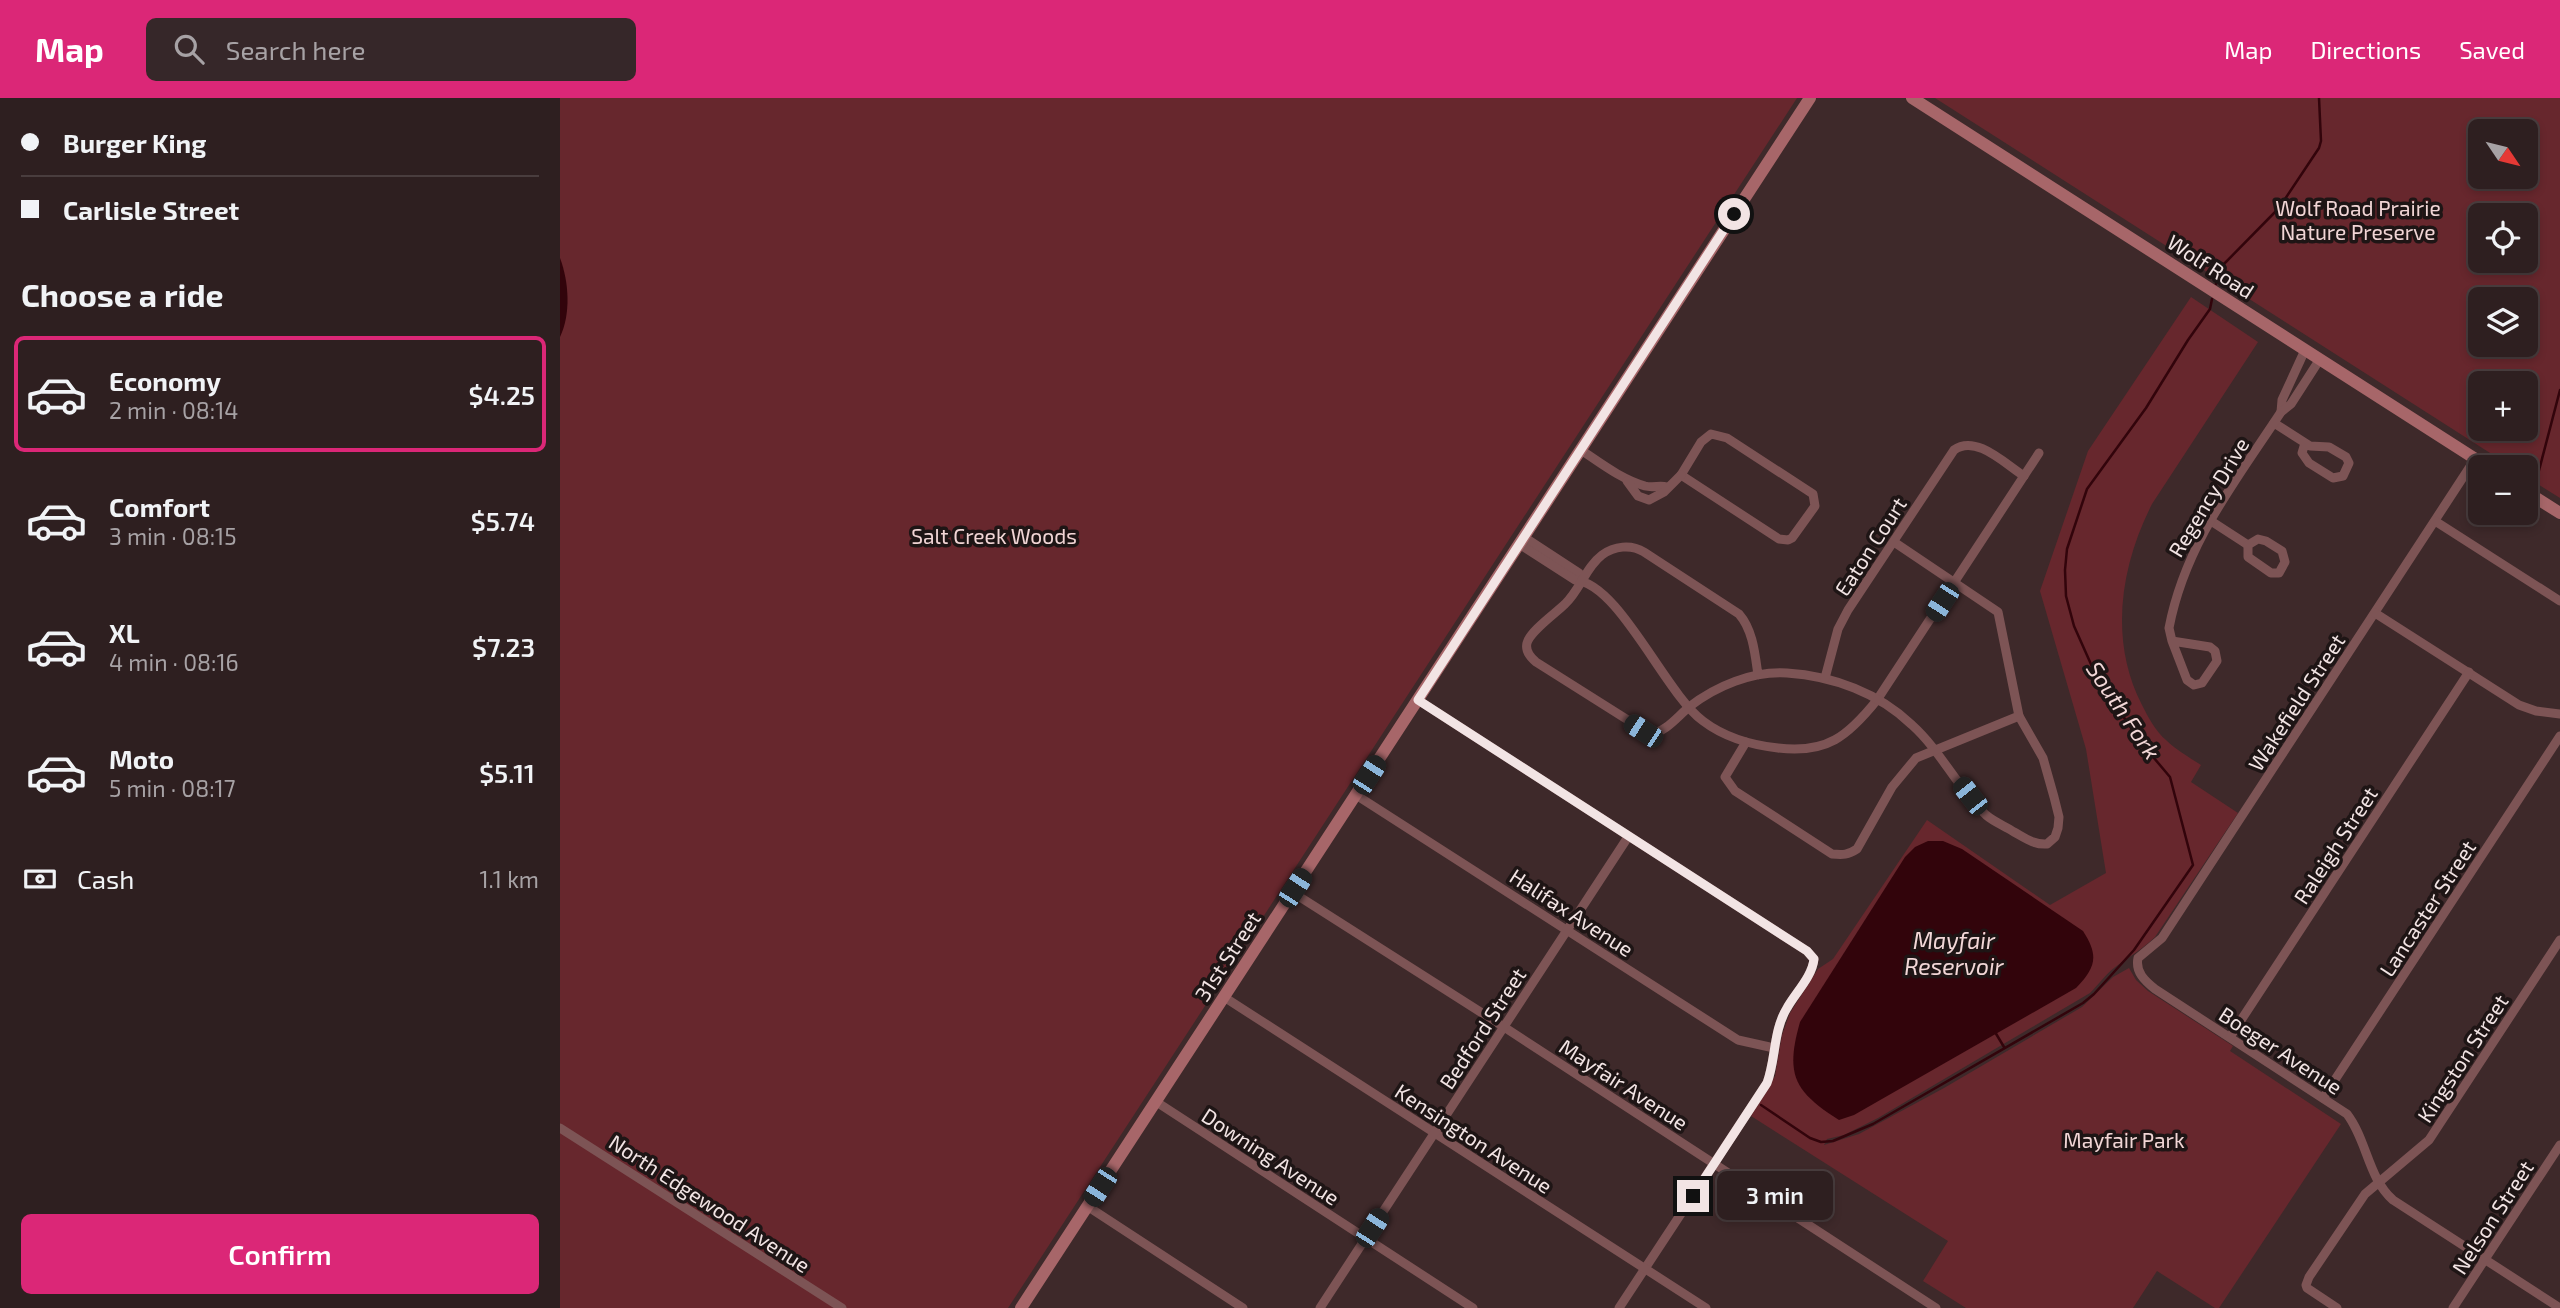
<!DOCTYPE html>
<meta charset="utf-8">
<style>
:root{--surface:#2e1f20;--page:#362729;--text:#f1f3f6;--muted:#a7a2a5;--line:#493d3e;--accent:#db2777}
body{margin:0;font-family:"Exo 2",sans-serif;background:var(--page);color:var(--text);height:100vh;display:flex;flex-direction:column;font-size:26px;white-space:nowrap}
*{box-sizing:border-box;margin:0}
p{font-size:23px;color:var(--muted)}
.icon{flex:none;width:38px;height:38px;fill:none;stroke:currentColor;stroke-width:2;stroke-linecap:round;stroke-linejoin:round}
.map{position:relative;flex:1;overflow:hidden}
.side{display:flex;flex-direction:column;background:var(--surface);width:560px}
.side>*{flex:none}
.banner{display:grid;align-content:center;height:154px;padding:0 21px;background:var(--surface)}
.needle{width:46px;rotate:125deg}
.tools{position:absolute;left:1908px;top:21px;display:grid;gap:14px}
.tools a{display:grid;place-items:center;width:70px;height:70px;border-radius:10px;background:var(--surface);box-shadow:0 4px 10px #0003,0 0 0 2px var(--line);font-size:35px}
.end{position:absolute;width:32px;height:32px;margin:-16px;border:9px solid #f2e4e4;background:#111;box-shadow:0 0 0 4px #111}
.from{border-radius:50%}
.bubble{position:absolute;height:49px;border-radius:10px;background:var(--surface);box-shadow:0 4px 10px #0003,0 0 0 2px var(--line);font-size:23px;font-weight:600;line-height:49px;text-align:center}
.car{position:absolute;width:21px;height:42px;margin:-21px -10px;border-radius:9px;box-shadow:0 0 5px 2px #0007;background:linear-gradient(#222 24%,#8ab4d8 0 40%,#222 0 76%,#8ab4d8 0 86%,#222 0)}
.banner b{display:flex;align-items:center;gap:24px;height:66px;font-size:26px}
.banner b+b{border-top:2px solid var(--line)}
.banner i{width:18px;height:18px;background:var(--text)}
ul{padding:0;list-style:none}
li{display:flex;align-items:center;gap:21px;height:116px;margin:0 14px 10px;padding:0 7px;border:4px solid transparent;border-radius:10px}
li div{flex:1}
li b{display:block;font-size:26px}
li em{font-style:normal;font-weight:600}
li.current{border-color:var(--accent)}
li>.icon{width:63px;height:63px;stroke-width:1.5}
h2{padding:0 21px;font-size:32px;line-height:84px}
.pay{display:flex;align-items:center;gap:18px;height:77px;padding:0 21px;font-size:26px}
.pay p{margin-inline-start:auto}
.action{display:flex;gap:14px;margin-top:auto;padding:14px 21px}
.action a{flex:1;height:80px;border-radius:10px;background:var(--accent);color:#fff;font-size:28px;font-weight:600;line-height:80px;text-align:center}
header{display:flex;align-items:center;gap:42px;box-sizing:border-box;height:98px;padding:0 35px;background:var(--accent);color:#fff}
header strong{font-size:33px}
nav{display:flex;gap:38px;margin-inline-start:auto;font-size:24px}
.search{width:490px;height:63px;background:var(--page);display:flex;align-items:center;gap:18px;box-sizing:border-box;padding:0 24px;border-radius:10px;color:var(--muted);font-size:26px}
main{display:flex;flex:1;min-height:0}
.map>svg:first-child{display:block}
.green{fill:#67272d;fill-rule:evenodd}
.water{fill:#32040b}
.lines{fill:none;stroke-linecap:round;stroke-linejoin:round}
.stream{stroke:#32040b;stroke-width:2.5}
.street{stroke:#7d5455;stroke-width:9}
.secondary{stroke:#a76669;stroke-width:12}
.route{stroke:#f2e4e4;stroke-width:9}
.labels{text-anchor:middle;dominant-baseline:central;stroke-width:7;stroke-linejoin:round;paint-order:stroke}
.park-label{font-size:21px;fill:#f1d5d5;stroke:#1e1515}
.street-label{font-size:21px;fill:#f2e4e4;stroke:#1e1515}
.water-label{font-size:23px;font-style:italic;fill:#f2d7d7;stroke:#1e1515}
</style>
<header>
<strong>Map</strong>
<div class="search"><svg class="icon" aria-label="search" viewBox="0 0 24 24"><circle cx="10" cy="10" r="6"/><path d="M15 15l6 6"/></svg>Search here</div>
<nav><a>Map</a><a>Directions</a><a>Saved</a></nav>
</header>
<main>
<section class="side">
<div class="banner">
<b><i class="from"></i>Burger King</b>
<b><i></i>Carlisle Street</b>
</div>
<h2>Choose a ride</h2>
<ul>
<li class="current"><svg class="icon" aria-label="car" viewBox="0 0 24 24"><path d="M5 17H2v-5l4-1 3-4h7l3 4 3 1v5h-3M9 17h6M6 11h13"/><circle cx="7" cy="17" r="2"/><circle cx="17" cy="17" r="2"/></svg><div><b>Economy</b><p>2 min · 08:14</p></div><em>$4.25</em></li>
<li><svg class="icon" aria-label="car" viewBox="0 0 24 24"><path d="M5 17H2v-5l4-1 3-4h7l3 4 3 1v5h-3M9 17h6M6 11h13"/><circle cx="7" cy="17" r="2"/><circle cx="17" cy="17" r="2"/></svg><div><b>Comfort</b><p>3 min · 08:15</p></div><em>$5.74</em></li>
<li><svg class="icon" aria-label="car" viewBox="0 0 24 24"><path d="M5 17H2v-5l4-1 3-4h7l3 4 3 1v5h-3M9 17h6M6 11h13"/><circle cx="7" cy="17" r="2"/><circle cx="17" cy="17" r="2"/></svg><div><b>XL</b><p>4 min · 08:16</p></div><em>$7.23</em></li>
<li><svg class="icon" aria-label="car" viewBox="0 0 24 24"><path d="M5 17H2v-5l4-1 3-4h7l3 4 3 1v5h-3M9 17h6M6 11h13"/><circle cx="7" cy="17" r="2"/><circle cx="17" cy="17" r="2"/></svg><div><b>Moto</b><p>5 min · 08:17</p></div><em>$5.11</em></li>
</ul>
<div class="pay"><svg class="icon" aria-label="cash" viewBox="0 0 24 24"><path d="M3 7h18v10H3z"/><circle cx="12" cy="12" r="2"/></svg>Cash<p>1.1 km</p></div>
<div class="action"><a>Confirm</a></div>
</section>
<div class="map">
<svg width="2000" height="1210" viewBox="0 0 2000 1210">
<rect width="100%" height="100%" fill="#3e292a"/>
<g class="green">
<path d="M0 0H1237L448 1210H0Z"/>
<path d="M1375 0H2000V400L1965 378V369H1952ZM1920 33H1965V79H1920ZM1920 117H1965V163H1920ZM1920 201H1965V247H1920ZM1920 285H1965V331H1920Z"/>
<path d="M1631 199 1698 244 1592 406C1560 469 1549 543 1582 607 1588 619 1596 634 1606 642 1616 652 1629 659 1641 667L1631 684 1678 715 1595 839C1583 851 1568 859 1554 870 1545 877 1538 887 1530 895L1318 1020 1284 1037 1267 1041 1264 1047 1299 1036 1384 990 1522 909 1553 879 1569 870 1576 882 1588 893 1673 948 1670 953 1781 1026 1659 1210H1655L1597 1173 1573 1210H1406L1363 1183 1388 1143 1191 1018 1215 978 1222 937 1230 915 1258 871 1273 861 1367 722 1490 807 1546 775 1526 651 1480 493 1528 353Z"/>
</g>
<g class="water">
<path d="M0 160C9 184 11 216 0 239Z"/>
<path d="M1368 743H1383L1402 751 1523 833C1539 858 1536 869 1516 890L1294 1017 1279 1022C1234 993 1225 977 1240 924L1345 759 1355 749Z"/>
</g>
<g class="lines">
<g class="stream">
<path d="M1656 186 1659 171 1719 110 1759 50 1761 43 1759 0"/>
<path d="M1977 380 2000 292"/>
<path d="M1435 934 1444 949"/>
<path d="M1201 1007 1250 1040 1261 1044 1273 1043 1313 1026 1523 905 1534 896 1574 852 1633 767 1610 679 1583 647 1538 582 1514 528 1506 498 1505 472 1507 451 1527 391 1586 310 1628 242 1650 211 1652 201"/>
</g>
<g class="street">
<path d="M1721 314 1722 302 1745 252"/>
<path d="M1714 325 1750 348 1769 349 1786 359 1789 365 1783 378 1773 380 1749 365 1742 355 1745 345"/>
<path d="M1151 336 1167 340 1253 396 1255 408 1232 440 1228 442 1219 441 1121 377 1141 344Z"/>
<path d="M1021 352C1042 366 1061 381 1085 388 1093 390 1100 387 1107 389"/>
<path d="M1915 361 1602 840 1578 860C1575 874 1585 883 1595 891L1787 1016C1807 1042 1808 1080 1833 1102L2000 1210"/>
<path d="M1067 383 1078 398 1089 402 1104 394 1121 377"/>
<path d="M1651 423 1688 447"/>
<path d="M1875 423 2000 503"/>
<path d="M964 439 1019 475 1023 483"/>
<path d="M1698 441 1706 443 1722 453 1725 464 1719 475H1711L1688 459V447Z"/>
<path d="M959 446 1015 482C1059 485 1105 595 1143 623 1164 639 1191 647 1218 650 1267 656 1288 638 1317 602L1479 355"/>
<path d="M1815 515 1959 607 1976 613 2000 616"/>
<path d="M1612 543 1650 549 1655 553 1657 563 1642 585 1634 587 1627 582 1612 543 1609 530C1625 446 1675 384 1721 314L1731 306 1760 261"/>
<path d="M1198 577C1195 556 1193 532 1179 516L1084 454C1071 446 1054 448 1042 457 1026 469 1020 492 1005 506 996 515 970 533 967 545 965 553 970 559 976 564L1090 636C1106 634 1117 619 1129 609 1156 588 1192 573 1227 575 1273 578 1319 595 1352 627 1381 653 1398 691 1426 717 1434 724 1445 728 1454 734 1465 740 1474 747 1487 746L1495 739 1498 730 1499 719 1494 699 1483 660 1459 618 1438 514 1334 444"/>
<path d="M1265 580 1278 531 1288 512 1394 352C1416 336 1445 366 1464 378"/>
<path d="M858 602 1247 853 1254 861C1252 879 1236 894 1227 910 1213 933 1216 961 1207 985L1059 1210"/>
<path d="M1186 644 1165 679 1175 693 1272 756C1283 757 1288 757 1297 751L1332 689 1356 660 1459 618"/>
<path d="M796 697 1178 942 1214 950"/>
<path d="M732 794 944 929 1376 1210"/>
<path d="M664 899 1146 1210"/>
<path d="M1670 939 1909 574"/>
<path d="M1763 1000 2000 638"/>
<path d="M595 1003 913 1210"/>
<path d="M0 1030 282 1210"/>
<path d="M527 1108 683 1210"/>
<path d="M760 1210 1068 739"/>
<path d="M1777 1210 1747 1190 1746 1187 1749 1179 1805 1096 1869 1042 2000 842"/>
<path d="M1893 1210 2000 1047"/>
</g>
<g class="secondary">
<path d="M1352 0 1928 369"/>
<path d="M1965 393 2000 415"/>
<path d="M461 1210 1250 0"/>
</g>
</g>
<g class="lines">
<path class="route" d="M1133 1098 1207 985C1216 961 1213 933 1227 910 1236 894 1252 879 1254 861L1247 853 858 602 1174 116"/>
</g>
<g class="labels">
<g class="park-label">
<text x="1798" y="109">Wolf Road Prairie<tspan x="1798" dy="24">Nature Preserve</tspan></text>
<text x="434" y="437">Salt Creek Woods</text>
<text x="1564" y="1041">Mayfair Park</text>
</g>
<g class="street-label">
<text transform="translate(1651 168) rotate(33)">Wolf Road</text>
<text transform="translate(1648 399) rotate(-59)">Regency Drive</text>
<text transform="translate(1310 448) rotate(-57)">Eaton Court</text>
<text transform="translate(1736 604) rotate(-57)">Wakefield Street</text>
<text transform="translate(1775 747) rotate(-57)">Raleigh Street</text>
<text transform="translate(1867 810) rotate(-57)">Lancaster Street</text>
<text transform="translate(1012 814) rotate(33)">Halifax Avenue</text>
<text transform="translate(667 858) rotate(-57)">31st Street</text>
<text transform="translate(922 930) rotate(-57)">Bedford Street</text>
<text transform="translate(1721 952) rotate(33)">Boeger Avenue</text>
<text transform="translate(1902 960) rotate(-57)">Kingston Street</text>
<text transform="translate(1064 986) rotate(33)">Mayfair Avenue</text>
<text transform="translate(914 1040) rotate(33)">Kensington Avenue</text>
<text transform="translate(711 1058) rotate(33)">Downing Avenue</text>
<text transform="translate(150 1105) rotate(33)">North Edgewood Avenue</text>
<text transform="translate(1932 1119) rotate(-57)">Nelson Street</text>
</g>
<g class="water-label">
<text transform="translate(1564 612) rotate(56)">South Fork</text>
<text x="1394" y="842">Mayfair<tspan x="1394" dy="26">Reservoir</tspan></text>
</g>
</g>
</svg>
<div class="tools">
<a><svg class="needle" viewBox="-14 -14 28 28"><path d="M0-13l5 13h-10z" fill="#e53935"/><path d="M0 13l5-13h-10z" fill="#a7a2a5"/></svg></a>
<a><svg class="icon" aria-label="locate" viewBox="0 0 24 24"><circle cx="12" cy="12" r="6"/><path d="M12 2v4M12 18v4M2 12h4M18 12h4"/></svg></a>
<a><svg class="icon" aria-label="layers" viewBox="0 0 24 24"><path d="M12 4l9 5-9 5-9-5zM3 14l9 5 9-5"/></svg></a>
<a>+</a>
<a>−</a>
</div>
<i class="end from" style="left:1174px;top:116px"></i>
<i class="end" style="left:1133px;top:1098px"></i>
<div class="bubble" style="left:1157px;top:1073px;width:116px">3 min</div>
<i class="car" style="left:1382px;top:504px;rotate:213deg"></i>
<i class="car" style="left:1083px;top:633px;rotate:303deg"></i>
<i class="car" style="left:809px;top:677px;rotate:33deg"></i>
<i class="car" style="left:1410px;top:698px;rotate:322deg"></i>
<i class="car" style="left:735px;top:790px;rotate:33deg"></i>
<i class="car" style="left:540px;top:1089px;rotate:213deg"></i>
<i class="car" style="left:812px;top:1130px;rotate:33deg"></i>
</div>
</main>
